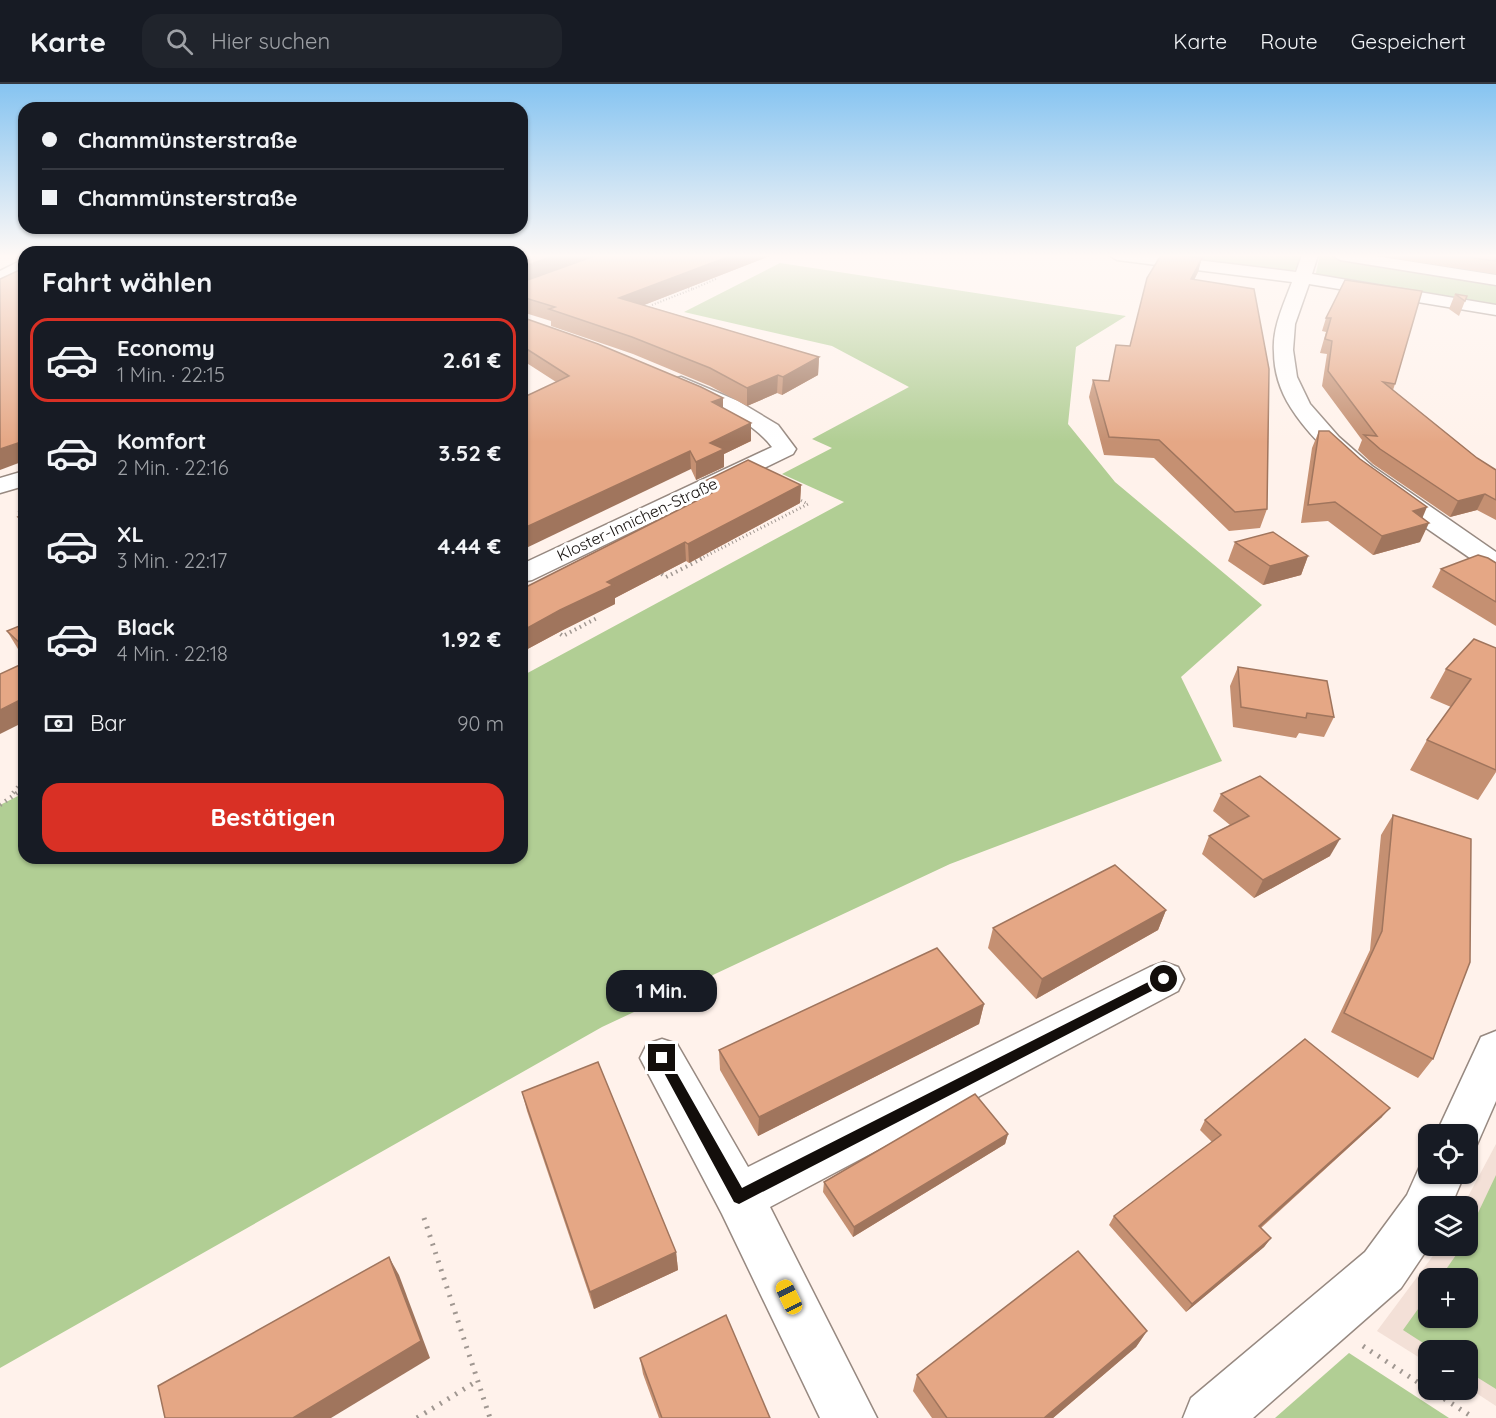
<!DOCTYPE html>
<html lang="de">
<meta charset="utf-8">
<style>
:root{--surface:#171b24;--page:#20242c;--text:#f1f3f6;--muted:#9ea1a6;--line:#363941;--accent:#d93025}
body{margin:0;font-family:Quicksand,sans-serif;background:var(--page);color:var(--text);height:100vh;display:flex;flex-direction:column;font-size:22px;white-space:nowrap}
*{box-sizing:border-box;margin:0}
p{font-size:20px;color:var(--muted)}
.icon{flex:none;width:33px;height:33px;fill:none;stroke:currentColor;stroke-width:2;stroke-linecap:round;stroke-linejoin:round}
.map{position:relative;flex:1;overflow:hidden}
.sheet{position:absolute;left:18px;top:162px;width:510px;height:618px;display:flex;flex-direction:column;background:var(--surface);border-radius:18px;box-shadow:0 2px 4px #0004}
.sheet>*{flex:none}
.hud{position:absolute;left:18px;top:18px;width:510px;height:132px;border-radius:18px;box-shadow:0 2px 4px #0004;display:grid;align-content:center;height:132px;padding:0 24px;background:var(--surface)}
.fabs{position:absolute;left:1418px;top:1040px;display:grid;gap:12px}
.fabs a{display:grid;place-items:center;width:60px;height:60px;border-radius:12px;background:var(--surface);box-shadow:0 2px 4px #0004;font-size:30px}
.end{position:absolute;width:27px;height:27px;margin:-14px;border:8px solid #130e0b;background:#fff;box-shadow:0 0 0 3px #fff}
.from{border-radius:50%}
.bubble{position:absolute;height:42px;border-radius:18px;background:var(--surface);box-shadow:0 2px 4px #0004;font-size:20px;font-weight:800;line-height:42px;text-align:center}
.car{position:absolute;width:18px;height:36px;margin:-18px -9px;border-radius:8px;box-shadow:0 0 4px 2px #0007;background:linear-gradient(#f5c518 24%,#345 0 40%,#f5c518 0 76%,#345 0 86%,#f5c518 0)}
.hud b{display:flex;align-items:center;gap:21px;height:57px;font-size:22px}
.hud b+b{border-top:2px solid var(--line)}
.hud i{width:15px;height:15px;background:var(--text)}
ul{padding:0;list-style:none}
li{display:flex;align-items:center;gap:18px;height:84px;margin:0 12px 9px;padding:0 12px;border:3px solid transparent;border-radius:18px}
li div{flex:1}
li b{display:block;font-size:22px}
li em{font-style:normal;font-weight:800}
li.selected{border-color:var(--accent)}
li>.icon{width:54px;height:54px;stroke-width:1.5}
h2{padding:0 24px;font-size:27px;line-height:72px}
.pay{display:flex;align-items:center;gap:15px;height:66px;padding:0 24px;font-size:22px}
.pay p{margin-inline-start:auto}
.primary-button{display:flex;gap:12px;margin-top:auto;padding:12px 24px}
.primary-button a{flex:1;height:69px;border-radius:18px;background:var(--accent);color:#fff;font-size:24px;font-weight:800;line-height:69px;text-align:center}
header{display:flex;align-items:center;gap:36px;box-sizing:border-box;height:84px;padding:0 30px;background:var(--surface);border-bottom:2px solid var(--line)}
header strong{font-size:28px}
nav{display:flex;gap:33px;margin-inline-start:auto;font-size:21px}
.search{width:420px;height:54px;background:var(--page);display:flex;align-items:center;gap:15px;box-sizing:border-box;padding:0 21px;border-radius:18px;color:var(--muted);font-size:22px}
.map>svg:first-child{display:block}
.built{fill:#f3e0d7;fill-rule:evenodd}
.green{fill:#b1ce94}
.lines{fill:none;stroke-linecap:round;stroke-linejoin:round}
.minor-casing{stroke:#978981;stroke-width:3}
.path-far4{stroke:#a09791;stroke-width:2;stroke-dasharray:1 2;stroke-linecap:butt}
.path-far3{stroke:#a09791;stroke-width:3;stroke-dasharray:1 3;stroke-linecap:butt}
.path-far2{stroke:#a09791;stroke-width:4;stroke-dasharray:1.5 4;stroke-linecap:butt}
.path-far1{stroke:#a09791;stroke-width:4.5;stroke-dasharray:1.5 5;stroke-linecap:butt}
.path{stroke:#a09791;stroke-width:5;stroke-dasharray:2 7;stroke-linecap:butt}
.minor{fill:#fff;fill-rule:evenodd}
.wall{fill:#c59072}
.shaded-wall{fill:#a0755d}
.building{fill:#e5a785;stroke:#a0755d;stroke-width:1.5}
.route{fill:#130e0b}
.labels{text-anchor:middle;dominant-baseline:central;stroke-width:6;stroke-linejoin:round;paint-order:stroke}
.far-street-label{font-size:16px;fill:#130e0b;stroke:#fff}
</style>
<header>
<strong>Karte</strong>
<div class="search"><svg class="icon" aria-label="search" viewBox="0 0 24 24"><circle cx="10" cy="10" r="6"/><path d="M15 15l6 6"/></svg>Hier suchen</div>
<nav><a>Karte</a><a>Route</a><a>Gespeichert</a></nav>
</header>
<div class="map">
<svg width="1496" height="1334" viewBox="0 0 1496 1334">
<rect width="100%" height="100%" fill="#fff2eb"/>
<path class="built" d="M1496 1060V1322L1467 1303V1266H1428V1279L1377 1247 1441 1161H1467V1122H1463ZM1428 1194H1467V1233H1428Z"/>
<g class="green">
<path d="M1139 171H1304L1299 183 1291 188Z"/>
<path d="M1320 171 1354 176 1360 179 1496 200V224L1315 193Z"/>
<path d="M780 179 1126 232 1076 263 1068 340 1115 398 1262 521 1181 593 1222 677 950 780 602 943 0 1284V721L24 709V774H522V592L844 418 782 390 832 364 812 355 909 303 832 262 684 228Z"/>
<path d="M1496 1091V1305L1467 1287V1266H1434L1403 1246 1428 1211V1233H1467V1194H1440L1463 1161H1467V1152Z"/>
<path d="M1349 1269 1449 1334H1275Z"/>
</g>
<g class="lines">
<g class="minor-casing">
<g id="minor">
<path d="M1109 171H1155L1296 188 1302 171H1318L1312 190 1496 221V231L1309 200 1295 240 1293 266 1297 293 1310 320 1339 353 1372 382 1496 468V488L1487 486C1426 442 1330 386 1291 324 1280 307 1274 287 1274 268 1272 244 1284 220 1292 198L1117 176Z"/>
<path d="M1332 171H1369L1496 191V201L1340 176Z"/>
<path d="M24 175V187L0 199V187Z"/>
<path d="M681 293 738 317 778 341 796 365 793 370 532 496 522 498V480L772 363C749 333 707 319 674 303L671 299 674 295Z"/>
<path d="M24 387V402L0 409V394Z"/>
<path d="M1164 878 1178 883 1184 895 1178 907 770 1123 877 1334H820L722 1130 640 974 647 960 662 955 677 960 748 1083 1150 883Z"/>
<path d="M1496 947V1017L1475 1065 1467 1068V1050H1436L1481 953Z"/>
<path d="M1428 1071V1089H1465L1451 1122H1428V1161H1430L1401 1204 1253 1334H1183L1191 1314 1365 1168 1407 1111 1424 1073Z"/>
</g>
</g>
<g class="path-far4">
<path d="M693 205 716 195"/>
<path d="M652 221 693 205 683 202"/>
</g>
<path class="path-far3" d="M700 475 808 420 798 415"/>
<g class="path-far2">
<path d="M657 487 666 493 703 474"/>
<path d="M556 547 563 552 597 534"/>
</g>
<g class="path-far1">
<path d="M13 709 24 696"/>
<path d="M0 721 24 704"/>
</g>
<g class="path">
<path d="M424 1134 490 1334"/>
<path d="M1363 1262 1428 1305"/>
<path d="M1429 1305 1474 1334"/>
<path d="M417 1334 477 1297"/>
</g>
<use href="#minor" class="minor"/>
</g>
<g class="wall">
<path d="M522 171H772L644 221 819 273 818 291 782 311 777 309 747 322 710 302 633 270 551 242V237L522 228Z"/>
<path d="M1161 171H1206L1204 175 1201 174 1198 188 1194 196 1267 425 1260 444 1229 447 1154 374 1104 371 1089 313 1093 296 1108 297 1130 262Z"/>
<path d="M1372 171H1496V190Z"/>
<path d="M1345 196 1395 300 1393 306 1477 374 1496 386V436L1477 426 1450 433 1373 380 1358 366 1362 356 1322 302 1327 270 1320 269 1326 248 1322 247 1326 234Z"/>
<path d="M1455 210 1467 212 1459 232 1449 225Z"/>
<path d="M522 238 723 314V324L751 339V357L724 370V383L696 396 691 385 522 276Z"/>
<path d="M1319 347 1422 434 1420 458 1373 471 1328 437 1301 439 1312 364Z"/>
<path d="M705 397 801 401 800 419 689 479 686 477 615 514V520L563 546 522 568V502L524 504 705 412Z"/>
<path d="M24 426V444L18 433 21 432 19 428Z"/>
<path d="M1235 458 1308 472 1301 491 1263 501 1228 477Z"/>
<path d="M1496 479V542L1432 503 1441 485Z"/>
<path d="M24 540V571L18 565 7 547Z"/>
<path d="M1496 564V688L1478 716 1410 686 1427 656 1451 623 1430 614 1446 585Z"/>
<path d="M1238 583 1334 633 1324 653 1299 649 1296 654 1233 643 1230 602Z"/>
<path d="M1221 710 1330 772 1254 814 1202 770 1209 752 1230 741 1213 727Z"/>
<path d="M1393 731 1433 975 1418 994 1331 948 1370 866 1381 751Z"/>
<path d="M1166 826 1158 846 1036 915 988 864 993 844Z"/>
<path d="M984 920 979 940 758 1052 720 986 719 966Z"/>
<path d="M522 1008 676 1168 678 1186 594 1225 527 1027Z"/>
<path d="M1382 1033 1261 1144 1271 1154 1264 1163 1186 1228 1109 1141 1114 1132 1212 1058 1200 1046 1205 1036Z"/>
<path d="M1008 1050 1005 1060 853 1153 823 1108 824 1098Z"/>
<path d="M1147 1247 1136 1263 1053 1334H932L913 1307 917 1291Z"/>
<path d="M640 1274 770 1334H659L643 1290Z"/>
</g>
<g class="shaded-wall">
<path d="M556 171H600L522 200V183Z"/>
<path d="M733 171H772L621 230 619 214Z"/>
<path d="M1202 174 1198 188 1187 210 1191 195Z"/>
<path d="M819 273 818 291 782 311 783 293Z"/>
<path d="M778 291 777 309 747 322V304Z"/>
<path d="M723 314V331L712 318Z"/>
<path d="M751 339V357L724 370V383L696 396V378L710 359Z"/>
<path d="M24 357V377L0 386V365Z"/>
<path d="M690 367 691 385 522 466V445Z"/>
<path d="M801 401 800 419 689 479 688 460Z"/>
<path d="M1485 410 1477 426 1450 433 1458 417Z"/>
<path d="M1427 423 1419 442 1413 427Z"/>
<path d="M1429 439 1420 458 1373 471 1382 452Z"/>
<path d="M685 458 686 477 615 514V520L563 546 522 568V547L607 498Z"/>
<path d="M1308 472 1301 491 1263 501 1270 482Z"/>
<path d="M24 614V638L0 650V626Z"/>
<path d="M1340 755 1330 772 1254 814 1263 796Z"/>
<path d="M1166 826 1158 846 1036 915 1042 895Z"/>
<path d="M984 920 979 940 758 1052 759 1033Z"/>
<path d="M1390 1024 1382 1033 1252 1151 1259 1142Z"/>
<path d="M1008 1050 1005 1060 853 1153 854 1143Z"/>
<path d="M1271 1154 1264 1163 1186 1228 1192 1220Z"/>
<path d="M676 1168 678 1186 594 1225 590 1208Z"/>
<path d="M389 1173 399 1191 430 1274 331 1334H293Z"/>
<path d="M1147 1247 1136 1263 1053 1334H1044Z"/>
</g>
<g class="building">
<path d="M522 171H556L522 183Z"/>
<path d="M597 171H733L619 214 819 273 783 293 778 291 747 304 710 284 632 253 549 225 555 223 522 213V198Z"/>
<path d="M1161 171H1176L1202 174 1191 195 1254 205 1269 285 1267 425 1235 428 1159 356 1109 353 1093 296 1109 297 1116 261 1130 262 1147 194Z"/>
<path d="M1452 171H1496V177Z"/>
<path d="M24 184V357L0 365V195Z"/>
<path d="M1345 196 1422 207 1395 300 1383 298 1477 374 1496 386V416L1485 410 1458 417 1380 365 1364 351 1377 352 1328 287 1332 257 1325 255 1331 234H1326Z"/>
<path d="M1455 210 1467 212 1465 217Z"/>
<path d="M527 235 598 260 701 303 723 314 712 318 751 339 710 359 724 365 696 378 690 367 522 445V314L569 292 522 262V238Z"/>
<path d="M1319 347H1329L1360 375 1427 423 1413 427 1429 439 1382 452 1335 418 1308 421Z"/>
<path d="M748 376 801 401 688 460 685 458 607 498 613 501 560 526 522 547V502L524 504 712 409 705 397Z"/>
<path d="M24 426V437L18 433 23 431 19 428Z"/>
<path d="M1273 448 1308 472 1270 482 1235 458Z"/>
<path d="M1478 471 1488 474 1496 479V518L1441 485Z"/>
<path d="M24 540V563L7 547Z"/>
<path d="M1474 555 1496 564V686L1427 656 1471 595 1446 585Z"/>
<path d="M24 579V614L0 626V590Z"/>
<path d="M1238 583 1327 597 1334 633 1307 629 1306 634 1241 623Z"/>
<path d="M1260 692 1340 755 1263 796 1209 752 1249 732 1221 710Z"/>
<path d="M1393 731 1471 755 1470 878 1433 975 1344 929 1382 847Z"/>
<path d="M1115 781 1166 826 1042 895 993 844Z"/>
<path d="M937 864 984 920 759 1033 719 966Z"/>
<path d="M1305 955 1390 1024 1259 1142 1271 1154 1192 1220 1114 1132 1221 1051 1205 1036Z"/>
<path d="M598 978 676 1168 590 1208 522 1008Z"/>
<path d="M975 1010 1008 1050 854 1143 824 1098Z"/>
<path d="M1078 1167 1147 1247 1044 1334H947L917 1291Z"/>
<path d="M389 1173 421 1257 293 1334H165L158 1302Z"/>
<path d="M726 1231 770 1334H662L640 1274Z"/>
</g>
<linearGradient id="sky" x2="0" y2="1"><stop stop-color="#86c4f1"/><stop offset="0.48" stop-color="#fff9f6"/><stop offset="1" stop-color="#fff9f6" stop-opacity="0"/></linearGradient>
<rect width="1496" height="358" fill="url(#sky)"/>
<path class="route" d="M1164 890 1169 891V898L739 1120 734 1118 656 974 662 968 666 970 742 1104Z"/>
<g class="labels">
<g class="far-street-label">
<text transform="translate(637 435) rotate(-25)">Kloster-Innichen-Straße</text>
</g>
</g>
</svg>
<div class="fabs">
<a><svg class="icon" aria-label="locate" viewBox="0 0 24 24"><circle cx="12" cy="12" r="6"/><path d="M12 2v4M12 18v4M2 12h4M18 12h4"/></svg></a>
<a><svg class="icon" aria-label="layers" viewBox="0 0 24 24"><path d="M12 4l9 5-9 5-9-5zM3 14l9 5 9-5"/></svg></a>
<a>+</a>
<a>−</a>
</div>
<i class="end from" style="left:1164px;top:895px"></i>
<i class="end" style="left:662px;top:974px"></i>
<div class="bubble" style="left:606px;top:886px;width:111px">1 Min.</div>
<i class="car" style="left:789px;top:1213px;rotate:334deg"></i>
<div class="hud">
<b><i class="from"></i>Chammünsterstraße</b>
<b><i></i>Chammünsterstraße</b>
</div>
<section class="sheet">
<h2>Fahrt wählen</h2>
<ul>
<li class="selected"><svg class="icon" aria-label="car" viewBox="0 0 24 24"><path d="M5 17H2v-5l4-1 3-4h7l3 4 3 1v5h-3M9 17h6M6 11h13"/><circle cx="7" cy="17" r="2"/><circle cx="17" cy="17" r="2"/></svg><div><b>Economy</b><p>1 Min. · 22:15</p></div><em>2.61 €</em></li>
<li><svg class="icon" aria-label="car" viewBox="0 0 24 24"><path d="M5 17H2v-5l4-1 3-4h7l3 4 3 1v5h-3M9 17h6M6 11h13"/><circle cx="7" cy="17" r="2"/><circle cx="17" cy="17" r="2"/></svg><div><b>Komfort</b><p>2 Min. · 22:16</p></div><em>3.52 €</em></li>
<li><svg class="icon" aria-label="car" viewBox="0 0 24 24"><path d="M5 17H2v-5l4-1 3-4h7l3 4 3 1v5h-3M9 17h6M6 11h13"/><circle cx="7" cy="17" r="2"/><circle cx="17" cy="17" r="2"/></svg><div><b>XL</b><p>3 Min. · 22:17</p></div><em>4.44 €</em></li>
<li><svg class="icon" aria-label="car" viewBox="0 0 24 24"><path d="M5 17H2v-5l4-1 3-4h7l3 4 3 1v5h-3M9 17h6M6 11h13"/><circle cx="7" cy="17" r="2"/><circle cx="17" cy="17" r="2"/></svg><div><b>Black</b><p>4 Min. · 22:18</p></div><em>1.92 €</em></li>
</ul>
<div class="pay"><svg class="icon" aria-label="cash" viewBox="0 0 24 24"><path d="M3 7h18v10H3z"/><circle cx="12" cy="12" r="2"/></svg>Bar<p>90 m</p></div>
<div class="primary-button"><a>Bestätigen</a></div>
</section>
</div>
